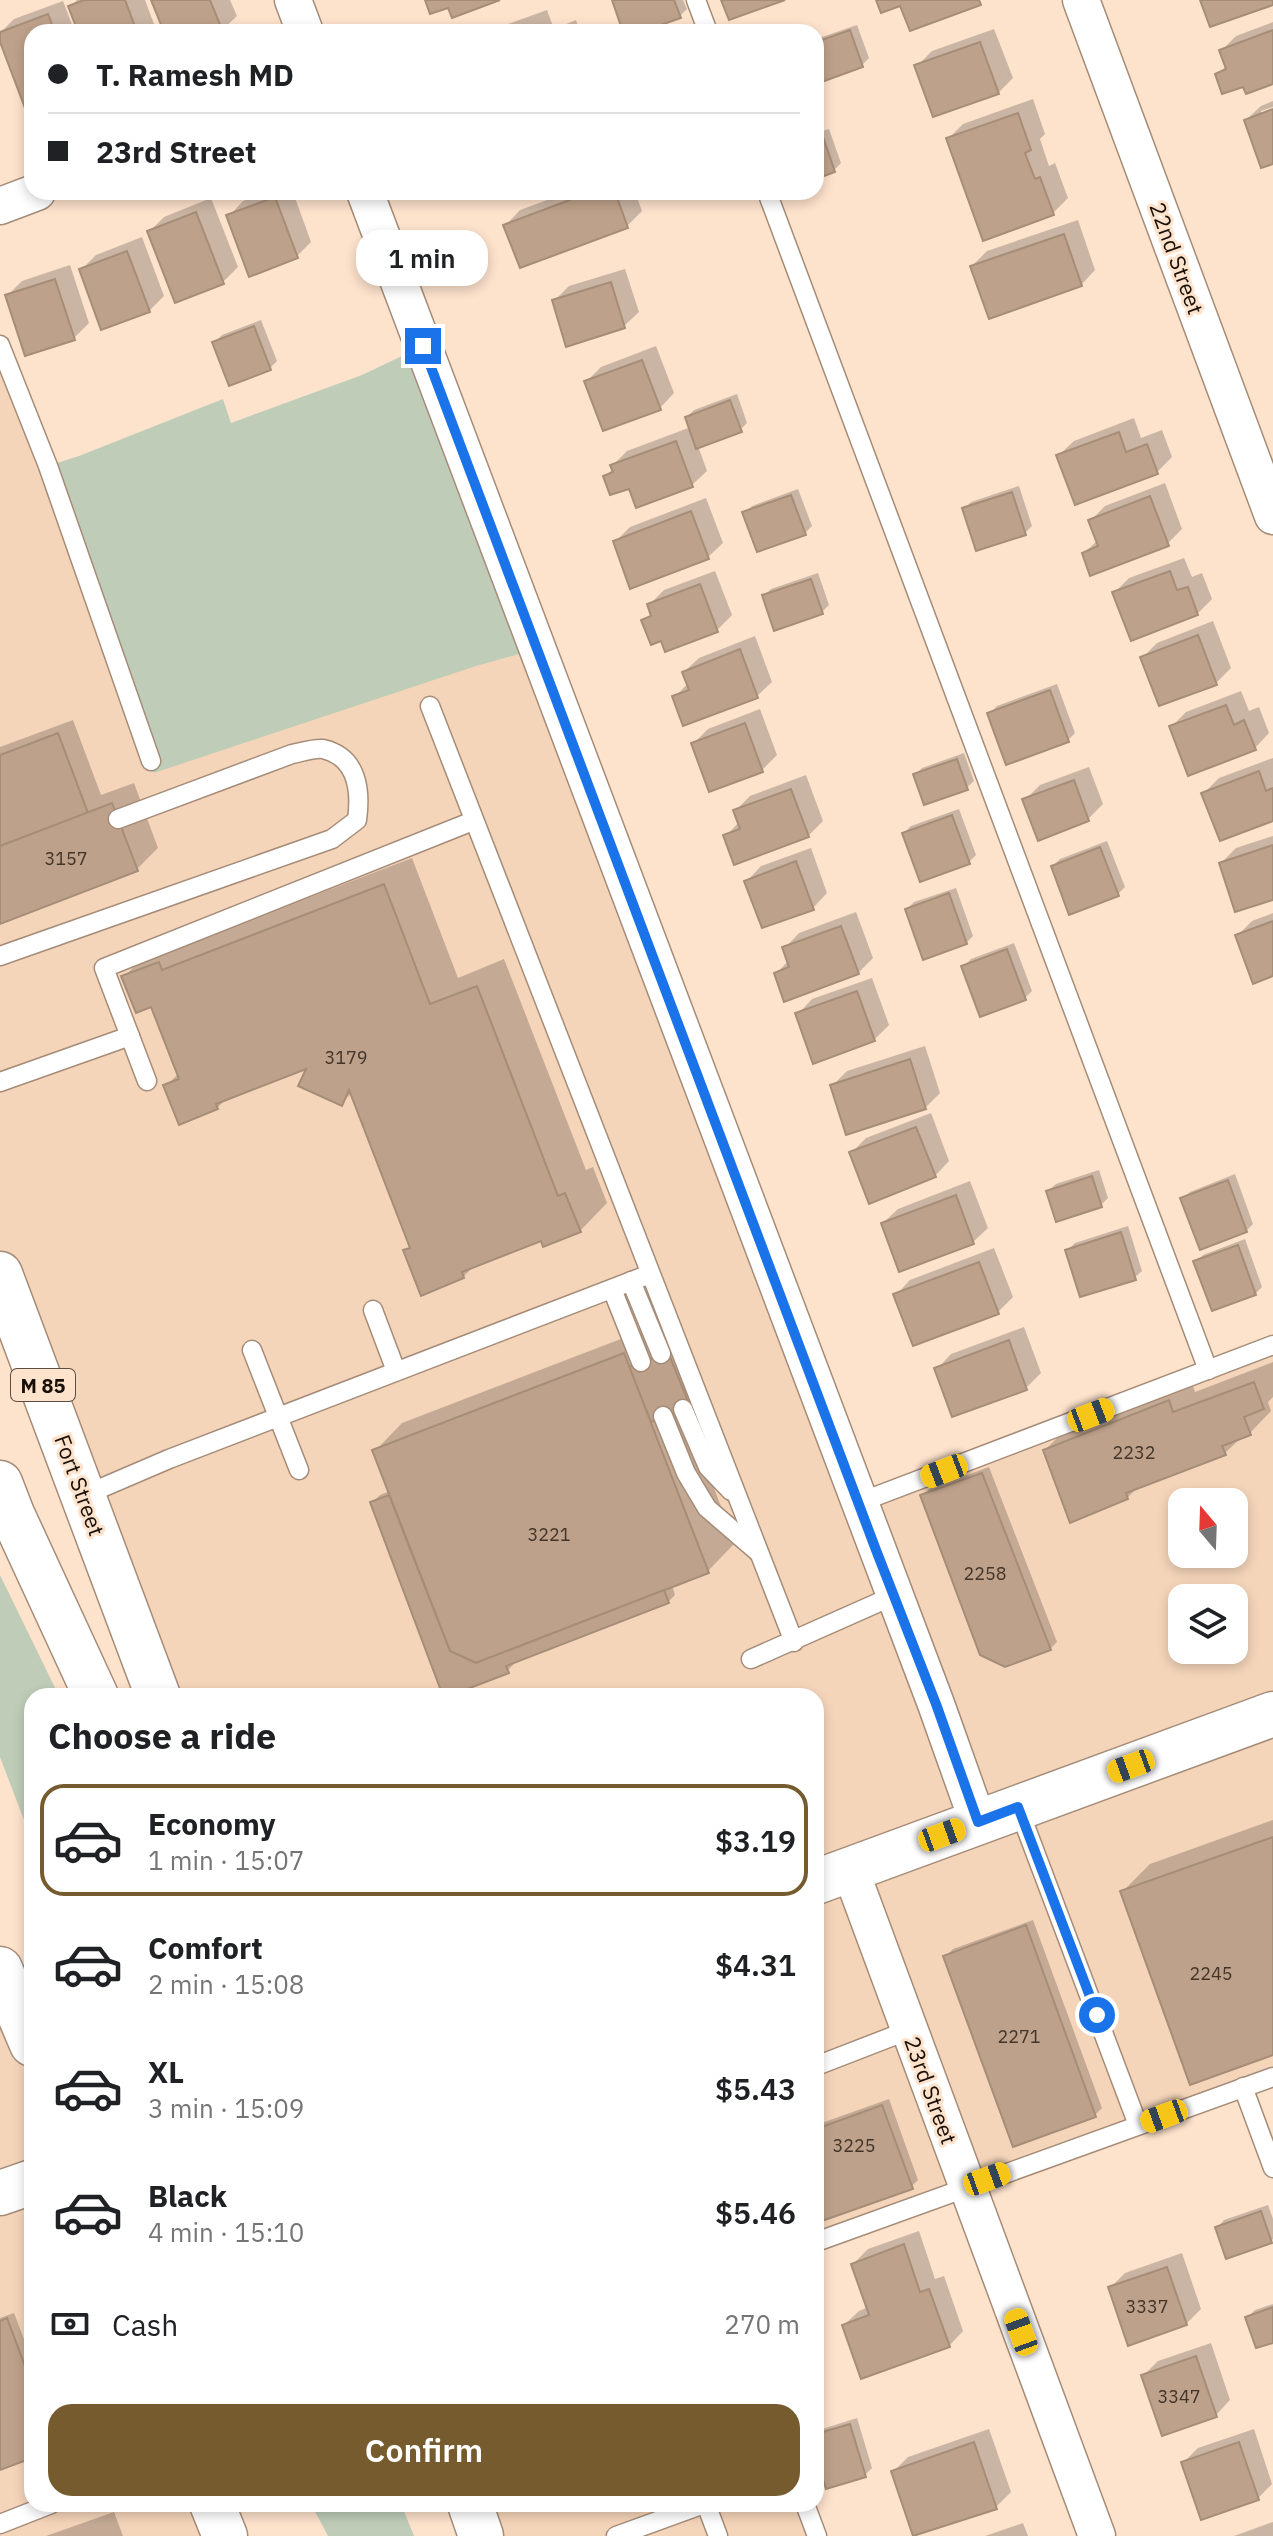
<!DOCTYPE html>
<meta charset="utf-8">
<style>
:root{--surface:#fff;--page:#f6f6f6;--text:#202124;--muted:#757577;--line:#e0e0e0;--accent:#755b2d}
body{margin:0;font-family:"IBM Plex Sans",sans-serif;background:var(--page);color:var(--text);height:100vh;display:flex;flex-direction:column;font-size:30px;white-space:nowrap}
*{box-sizing:border-box;margin:0}
p{font-size:26px;color:var(--muted)}
.icon{flex:none;width:44px;height:44px;fill:none;stroke:currentColor;stroke-width:2;stroke-linecap:round;stroke-linejoin:round}
.map{position:relative;flex:1;overflow:hidden}
.panel{position:absolute;left:24px;top:1688px;width:800px;height:824px;display:flex;flex-direction:column;background:var(--surface);border-radius:24px;box-shadow:0 4px 12px #0003}
.panel>*{flex:none}
.hud{position:absolute;left:24px;top:24px;width:800px;height:176px;border-radius:24px;box-shadow:0 4px 12px #0003;display:grid;align-content:center;height:176px;padding:0 24px;background:var(--surface)}
.needle{width:52px;rotate:341deg}
.tools{position:absolute;left:1168px;top:1488px;display:grid;gap:16px}
.tools a{display:grid;place-items:center;width:80px;height:80px;border-radius:16px;background:var(--surface);box-shadow:0 4px 12px #0003;font-size:40px}
.end{position:absolute;width:36px;height:36px;margin:-18px;border:10px solid #1a73e8;background:#fff;box-shadow:0 0 0 4px #fff}
.from{border-radius:50%}
.bubble{position:absolute;height:56px;border-radius:24px;background:var(--surface);box-shadow:0 4px 12px #0003;font-size:26px;font-weight:600;line-height:56px;text-align:center}
.car{position:absolute;width:24px;height:48px;margin:-24px -12px;border-radius:10px;box-shadow:0 0 6px 2px #0007;background:linear-gradient(#f5c518 24%,#345 0 40%,#f5c518 0 76%,#345 0 86%,#f5c518 0)}
.hud b{display:flex;align-items:center;gap:28px;height:76px;font-size:30px}
.hud b+b{border-top:2px solid var(--line)}
.hud i{width:20px;height:20px;background:var(--text)}
ul{padding:0;list-style:none}
li{display:flex;align-items:center;gap:24px;height:112px;margin:0 16px 12px;padding:0 8px;border:4px solid transparent;border-radius:24px}
li div{flex:1}
li b{display:block;font-size:30px}
li em{font-style:normal;font-weight:600}
li.on{border-color:var(--accent)}
li>.icon{width:72px;height:72px;stroke-width:1.5}
h2{padding:0 24px;font-size:36px;line-height:96px}
.pay{display:flex;align-items:center;gap:20px;height:88px;padding:0 24px;font-size:30px}
.pay p{margin-inline-start:auto}
.button{display:flex;gap:16px;margin-top:auto;padding:16px 24px}
.button a{flex:1;height:92px;border-radius:24px;background:var(--accent);color:#fff;font-size:32px;font-weight:600;line-height:92px;text-align:center}
.map>svg:first-child{display:block}
.built{fill:#f5d5ba;fill-rule:evenodd}
.green{fill:#bfcdb8}
.shadow{fill:#0003}
.building{fill:#bea18a;stroke:#a58d78;stroke-width:2}
.lines{fill:none;stroke-linecap:round;stroke-linejoin:round}
.service-casing{stroke:#a58c78;stroke-width:21}
.minor-casing{stroke:#a58c78;stroke-width:39}
.secondary-casing{stroke:#a58c78;stroke-width:47}
.primary-casing{stroke:#a58c78;stroke-width:47}
.service{stroke:#fff;stroke-width:18}
.minor{stroke:#fff;stroke-width:36}
.secondary{stroke:#fff;stroke-width:44}
.primary{stroke:#fff;stroke-width:44}
.route{stroke:#1a73e8;stroke-width:10}
.labels{text-anchor:middle;dominant-baseline:central;stroke-width:6;stroke-linejoin:round;paint-order:stroke}
.number-label{font-size:18px;fill:#423428}
.shield{fill:#fde2cc;stroke:#5d4e42;stroke-width:2}
.shield-label{font-size:20px;font-weight:bold;fill:#180f07}
.street-label{font-size:22px;fill:#180f07;stroke:#fde2cc}
</style>
<div class="map">
<svg width="1273" height="2536" viewBox="0 0 1273 2536">
<rect width="100%" height="100%" fill="#fde2cc"/>
<g class="built">
<path d="M0 345 48 466 473 667 537 649 858 1503 1273 1345V2077L816 2242V1696H157L0 1274ZM1182 1502H1234V1554H1182ZM1182 1598H1234V1650H1182Z"/>
<path d="M0 1969 32 2044V2504H212L225 2536H0Z"/>
<path d="M470 2504H805L817 2536H481Z"/>
</g>
<g class="green">
<path d="M423 346 537 649 473 667 154 773 48 466 79 456 223 399 231 423 362 375Z"/>
<path d="M0 1575 59 1696H32V1841L0 1757Z"/>
<path d="M311 2504H401L414 2536H328Z"/>
</g>
<g class="shadow">
<path d="M77 0H145L157 32H81L71 7Z"/>
<path d="M153 0H230L237 16 220 32H166Z"/>
<path d="M614 0H683L687 9 680 16 634 32H625Z"/>
<path d="M63 1 75 32H32V103L0 33 14 19Z"/>
<path d="M547 10 554 29 576 20 580 32H486Z"/>
<path d="M1273 22V82L1244 85 1218 75 1227 65 1221 51 1236 36Z"/>
<path d="M857 25 869 58 862 65 816 82V39Z"/>
<path d="M994 29 1013 78 998 93 917 66 932 51Z"/>
<path d="M1033 99 1045 134 1040 139 1049 166 1055 163 1068 198 1053 213 948 139 963 124Z"/>
<path d="M1273 101V107L1261 111V116L1273 111V162L1246 120 1261 106Z"/>
<path d="M829 129 841 163 834 170 816 177V133Z"/>
<path d="M268 192H293L311 242 296 257 229 216 243 201Z"/>
<path d="M569 192H635L642 211 627 226 506 225 520 210Z"/>
<path d="M211 198 238 267 223 282 149 232 164 217Z"/>
<path d="M1078 220 1095 270 1081 285 972 266 987 251Z"/>
<path d="M142 237 164 296 149 311 81 270 96 255Z"/>
<path d="M70 265 89 323 74 338 7 296 22 281Z"/>
<path d="M625 269 639 312 624 326 554 301 569 286Z"/>
<path d="M261 320 277 361 270 368 215 342 222 335Z"/>
<path d="M656 346 674 393 660 408 586 382 601 367Z"/>
<path d="M737 394 747 423 740 430 698 446 707 471 692 485 605 477 613 469 612 466 627 451 691 427 687 417 694 410Z"/>
<path d="M1134 418 1141 438 1162 430 1172 457 1157 472 1059 455 1074 441Z"/>
<path d="M1165 483 1182 529 1167 544 1084 553 1098 540 1090 521 1105 506Z"/>
<path d="M1019 486 1032 526 1025 533 964 509 971 502Z"/>
<path d="M798 489 812 526 805 533 745 513 752 506Z"/>
<path d="M706 498 723 543 708 557 615 542 630 527Z"/>
<path d="M1184 558 1192 577 1202 573 1212 599 1197 614 1114 593 1129 578Z"/>
<path d="M715 571 732 615 717 630 662 639 644 621 652 613 649 605 664 590Z"/>
<path d="M818 573 829 605 822 612 775 628 764 596 771 589Z"/>
<path d="M1213 621 1231 668 1216 683 1142 658 1157 643Z"/>
<path d="M755 636 772 682 757 696 675 697 688 683 684 672 699 658Z"/>
<path d="M1057 684 1075 733 1068 740 990 713 997 706Z"/>
<path d="M1241 691 1249 711 1259 707 1269 733 1255 748 1171 727 1186 712Z"/>
<path d="M760 709 777 755 762 770 693 744 708 729Z"/>
<path d="M73 720 101 795 134 783 158 848 136 870 0 922V747Z"/>
<path d="M964 753 974 781 966 788 915 775 922 768Z"/>
<path d="M1273 758V819L1204 793 1219 778Z"/>
<path d="M1089 767 1103 804 1088 819 1025 800 1040 785Z"/>
<path d="M806 775 823 821 808 836H726L739 822 735 811 750 796Z"/>
<path d="M959 809 976 855 969 862 904 833 911 826Z"/>
<path d="M1273 836V898L1221 863 1236 848Z"/>
<path d="M1107 841 1125 887 1118 894 1053 866 1060 859Z"/>
<path d="M811 848 827 893 813 908 747 881 761 866Z"/>
<path d="M412 858 458 978 504 959 586 1170 593 1167 607 1203 580 1231 542 1239 475 1265 463 1277 405 1251 411 1245 352 1093 341 1103 310 1065 228 1097 217 1108 166 1086 179 1073 152 1004 124 977 151 949 190 943Z"/>
<path d="M956 888 973 936 966 943 907 909 914 902Z"/>
<path d="M856 912 873 958 858 973 776 974 789 960 785 948 799 933Z"/>
<path d="M1273 913V974L1237 936 1252 921Z"/>
<path d="M1014 943 1032 991 1025 998 964 966 971 959Z"/>
<path d="M872 978 889 1025 874 1040 798 1014 812 999Z"/>
<path d="M925 1046 940 1093 925 1108 832 1086 847 1071Z"/>
<path d="M931 1113 949 1161 935 1176 851 1153 866 1138Z"/>
<path d="M1099 1170 1108 1198 1101 1205 1048 1191 1056 1184Z"/>
<path d="M1235 1174 1253 1224 1246 1231 1182 1199 1190 1192Z"/>
<path d="M970 1181 988 1228 973 1242 883 1223 898 1209Z"/>
<path d="M1128 1226 1142 1271 1134 1278 1068 1250 1075 1243Z"/>
<path d="M1245 1239 1262 1287 1255 1294 1196 1262 1203 1255Z"/>
<path d="M994 1248 1013 1297 998 1312 896 1295 910 1280Z"/>
<path d="M652 1327 661 1351 675 1346 696 1398 683 1407 735 1543 708 1571 672 1585 675 1595 668 1602 513 1661 514 1664 507 1671 445 1695 373 1502 380 1495 390 1491 375 1451 402 1423Z"/>
<path d="M1024 1327 1041 1373 1026 1388 954 1414 937 1369 951 1354Z"/>
<path d="M1273 1362V1397L1268 1402 1271 1411 1250 1433 1243 1436 1225 1453 1139 1486 1127 1498 1045 1450 1067 1428 1191 1380 1195 1392Z"/>
<path d="M989 1467 1057 1642 1050 1649 922 1496 929 1489Z"/>
<path d="M1273 1820V2053L1122 1892 1150 1864Z"/>
<path d="M1033 1920 1102 2108 1095 2115 946 1956 953 1949Z"/>
<path d="M889 2099 918 2180 911 2187 816 2221V2125Z"/>
<path d="M1268 2205 1273 2219V2239L1271 2241 1217 2228 1224 2220Z"/>
<path d="M919 2231 935 2279 944 2276 963 2331 949 2346 844 2325 859 2311 868 2307 853 2264 868 2249Z"/>
<path d="M1182 2253 1201 2309 1186 2324 1110 2288 1125 2273Z"/>
<path d="M1273 2304V2341L1248 2317 1255 2310Z"/>
<path d="M14 2313 32 2360V2456L0 2468V2318Z"/>
<path d="M1211 2343 1230 2400 1216 2415 1143 2376 1158 2361Z"/>
<path d="M857 2418 872 2468 865 2475 816 2450V2432L819 2430Z"/>
<path d="M989 2429 1011 2492 996 2507 893 2472 908 2457Z"/>
<path d="M1254 2429 1272 2484 1258 2498 1183 2463 1198 2448Z"/>
<path d="M114 2512 123 2536H46Z"/>
<path d="M1273 2522V2536H1234Z"/>
<path d="M1023 2523 1028 2536H985Z"/>
</g>
<g class="building">
<path d="M84 0H125L137 32H78L68 6Z"/>
<path d="M151 0H210L223 32H164Z"/>
<path d="M425 0H500L452 18 448 8 430 14Z"/>
<path d="M612 0H674L681 18 641 32H623Z"/>
<path d="M721 0H785L729 20Z"/>
<path d="M876 0H979L981 5 910 31 900 6 881 13Z"/>
<path d="M1200 0H1273V5L1210 27Z"/>
<path d="M48 14 55 32H32V106L25 108 0 42V32Z"/>
<path d="M850 30 863 67 816 84V42Z"/>
<path d="M1273 30V84L1246 94 1243 87 1222 94 1215 74 1226 69 1219 50Z"/>
<path d="M980 42 999 94 933 117 914 65Z"/>
<path d="M1273 109V164L1261 168 1244 120Z"/>
<path d="M1018 113 1031 150 1025 153 1035 179 1040 177 1054 215 983 241 946 138Z"/>
<path d="M822 134 835 172 816 179V136Z"/>
<path d="M591 192H615L628 228 520 268 503 225Z"/>
<path d="M275 197 298 258 249 277 226 215Z"/>
<path d="M196 212 224 284 175 303 147 231Z"/>
<path d="M1064 234 1082 286 989 319 970 266Z"/>
<path d="M127 251 150 312 101 330 79 269Z"/>
<path d="M55 279 75 340 25 356 5 295Z"/>
<path d="M611 282 625 328 566 347 552 300Z"/>
<path d="M254 326 271 370 229 386 212 342Z"/>
<path d="M642 360 661 410 603 431 584 381Z"/>
<path d="M730 400 742 432 696 449 685 417Z"/>
<path d="M1119 432 1126 452 1147 444 1158 474 1075 505 1056 455Z"/>
<path d="M676 441 693 487 636 508 629 489 610 495 603 476 613 472 610 465Z"/>
<path d="M1012 492 1026 535 976 551 962 508Z"/>
<path d="M791 495 806 535 757 552 742 512Z"/>
<path d="M1150 496 1169 546 1090 576 1082 553 1098 546 1088 520Z"/>
<path d="M691 511 709 559 630 589 613 541Z"/>
<path d="M1170 571 1177 590 1188 587 1198 615 1131 641 1112 592Z"/>
<path d="M811 579 823 614 774 631 762 595Z"/>
<path d="M700 584 718 632 665 652 661 641 651 645 641 620 651 616 647 604Z"/>
<path d="M1198 635 1217 685 1159 706 1140 657Z"/>
<path d="M740 649 758 698 683 726 672 696 689 690 682 672Z"/>
<path d="M1050 690 1069 742 1006 765 987 713Z"/>
<path d="M1226 705 1234 725 1244 720 1256 750 1188 776 1169 726Z"/>
<path d="M745 723 763 772 709 792 691 743Z"/>
<path d="M58 733 88 813 0 846V755Z"/>
<path d="M957 759 968 790 924 805 913 774Z"/>
<path d="M1259 771 1266 791 1273 788V821L1220 841 1201 793Z"/>
<path d="M1074 780 1089 821 1038 841 1022 799Z"/>
<path d="M791 789 809 837 734 865 723 835 740 829 733 810Z"/>
<path d="M112 803 138 871 0 924V846Z"/>
<path d="M952 815 970 864 920 882 902 833Z"/>
<path d="M1273 845V900L1235 912 1219 863Z"/>
<path d="M1100 847 1119 896 1069 915 1051 866Z"/>
<path d="M796 861 814 910 762 928 744 881Z"/>
<path d="M384 884 430 1004 477 986 558 1196 565 1193 581 1232 543 1247 541 1241 462 1272 464 1278 421 1296 403 1250 410 1248 349 1090 342 1106 298 1086 306 1069 216 1104 218 1109 179 1125 163 1085 179 1079 151 1007 136 1013 121 976 159 962 162 970Z"/>
<path d="M949 893 967 944 923 960 905 909Z"/>
<path d="M1273 921V976L1253 984 1235 935Z"/>
<path d="M841 926 859 974 784 1002 774 973 789 967 782 947Z"/>
<path d="M1007 949 1026 1000 980 1017 961 966Z"/>
<path d="M857 991 875 1041 813 1064 795 1013Z"/>
<path d="M910 1059 926 1109 846 1135 830 1085Z"/>
<path d="M916 1127 936 1177 869 1204 849 1152Z"/>
<path d="M1092 1176 1102 1207 1056 1222 1046 1191Z"/>
<path d="M1228 1180 1247 1232 1200 1250 1180 1198Z"/>
<path d="M956 1195 974 1244 899 1272 881 1223Z"/>
<path d="M1121 1232 1136 1280 1080 1297 1065 1250Z"/>
<path d="M1238 1245 1256 1295 1212 1311 1193 1261Z"/>
<path d="M979 1262 999 1314 913 1346 893 1294Z"/>
<path d="M1009 1340 1027 1390 952 1417 934 1368Z"/>
<path d="M668 1352 690 1406 651 1422 629 1367Z"/>
<path d="M624 1353 709 1573 476 1663 450 1651 372 1450Z"/>
<path d="M1254 1382 1264 1409 1244 1417 1251 1435 1222 1446 1226 1455 1126 1493 1128 1499 1070 1523 1043 1450 1169 1400 1173 1412Z"/>
<path d="M982 1473 1051 1650 1005 1667 980 1655 920 1495Z"/>
<path d="M389 1495 450 1651 476 1663 664 1590 669 1603 506 1666 509 1673 449 1696H443L370 1502Z"/>
<path d="M1273 1837V2055L1190 2085 1120 1891Z"/>
<path d="M1026 1925 1096 2117 1013 2147 943 1956Z"/>
<path d="M882 2105 913 2189 816 2223V2129Z"/>
<path d="M1261 2211 1272 2243 1226 2259 1215 2227Z"/>
<path d="M904 2244 920 2292 929 2289 950 2347 861 2379 842 2325 869 2315 851 2264Z"/>
<path d="M1167 2267 1187 2325 1128 2346 1108 2287Z"/>
<path d="M1273 2307V2343L1256 2348 1245 2317Z"/>
<path d="M7 2318 32 2385V2458L0 2470V2321Z"/>
<path d="M1196 2356 1217 2417 1162 2436 1141 2375Z"/>
<path d="M850 2424 866 2477 826 2489 816 2457V2434Z"/>
<path d="M974 2442 997 2509 913 2536 891 2471Z"/>
<path d="M1239 2442 1259 2500 1201 2520 1181 2462Z"/>
</g>
<g class="lines">
<g class="service-casing">
<g id="service">
<path d="M696 0 708 32"/>
<path d="M767 192 1208 1370"/>
<path d="M0 345 48 466 151 761"/>
<path d="M430 706 794 1642"/>
<path d="M0 956 332 839 357 820C361 791 358 757 323 749 314 748 302 752 292 754L118 819"/>
<path d="M147 1081 104 968 473 821"/>
<path d="M0 1082 130 1036"/>
<path d="M631 1281 661 1354"/>
<path d="M612 1289 641 1362"/>
<path d="M373 1310 396 1371"/>
<path d="M252 1350 299 1470"/>
<path d="M683 1409 708 1467 731 1491"/>
<path d="M663 1416 686 1473 707 1508 758 1552"/>
<path d="M85 1495 169 1459 650 1274"/>
<path d="M858 1503 1273 1345"/>
<path d="M751 1659 893 1596"/>
<path d="M1018 1807 1138 2125"/>
<path d="M816 2066 909 2030"/>
<path d="M1243 2087 1273 2168"/>
<path d="M816 2242 1273 2077"/>
<path d="M706 2504 718 2536"/>
<path d="M805 2504 817 2536"/>
<path d="M0 2524 51 2504"/>
<path d="M616 2536 704 2504"/>
</g>
</g>
<g class="minor-casing">
<g id="minor">
<path d="M293 0 305 32"/>
<path d="M1081 0 1273 516"/>
<path d="M365 192 936 1704 978 1822"/>
<path d="M0 206 37 192"/>
<path d="M850 1869 1097 2536"/>
</g>
</g>
<g class="secondary-casing">
<g id="secondary">
<path d="M816 1882 1273 1714"/>
<path d="M0 2193 32 2182"/>
</g>
</g>
<g class="primary-casing">
<g id="primary">
<path d="M0 1274 158 1696"/>
<path d="M0 1483 12 1514 96 1696"/>
<path d="M0 1969 32 2044"/>
<path d="M212 2504 225 2536"/>
<path d="M470 2504 481 2536"/>
</g>
</g>
<use href="#service" class="service"/>
<use href="#minor" class="minor"/>
<use href="#secondary" class="secondary"/>
<use href="#primary" class="primary"/>
</g>
<g class="lines">
<path class="route" d="M423 346 876 1550 936 1704 978 1822 1018 1807 1097 2015"/>
</g>
<g class="labels">
<g class="number-label">
<text x="66" y="858">3157</text>
<text x="346" y="1057">3179</text>
<text x="1134" y="1452">2232</text>
<text x="549" y="1534">3221</text>
<text x="985" y="1573">2258</text>
<text x="1211" y="1973">2245</text>
<text x="1019" y="2036">2271</text>
<text x="854" y="2145">3225</text>
<text x="1147" y="2306">3337</text>
<text x="1179" y="2396">3347</text>
</g>
<rect class="shield" x="11" y="1369" width="64" height="32" rx="6"/>
<g class="shield-label">
<text x="43" y="1385">M 85</text>
</g>
<g class="street-label">
<text transform="translate(1177 258) rotate(70)">22nd Street</text>
<text transform="translate(80 1485) rotate(70)">Fort Street</text>
<text transform="translate(931 2090) rotate(70)">23rd Street</text>
</g>
</g>
</svg>
<div class="tools">
<a><svg class="needle" viewBox="-14 -14 28 28"><path d="M0-13l5 13h-10z" fill="#e53935"/><path d="M0 13l5-13h-10z" fill="#757577"/></svg></a>
<a><svg class="icon" aria-label="layers" viewBox="0 0 24 24"><path d="M12 4l9 5-9 5-9-5zM3 14l9 5 9-5"/></svg></a>
</div>
<i class="end from" style="left:1097px;top:2015px"></i>
<i class="end" style="left:423px;top:346px"></i>
<div class="bubble" style="left:356px;top:230px;width:132px">1 min</div>
<i class="car" style="left:1091px;top:1415px;rotate:69deg"></i>
<i class="car" style="left:944px;top:1471px;rotate:249deg"></i>
<i class="car" style="left:1131px;top:1766px;rotate:250deg"></i>
<i class="car" style="left:942px;top:1835px;rotate:70deg"></i>
<i class="car" style="left:1164px;top:2116px;rotate:250deg"></i>
<i class="car" style="left:987px;top:2179px;rotate:70deg"></i>
<i class="car" style="left:1021px;top:2332px;rotate:340deg"></i>
<div class="hud">
<b><i class="from"></i>T. Ramesh MD</b>
<b><i></i>23rd Street</b>
</div>
<section class="panel">
<h2>Choose a ride</h2>
<ul>
<li class="on"><svg class="icon" aria-label="car" viewBox="0 0 24 24"><path d="M5 17H2v-5l4-1 3-4h7l3 4 3 1v5h-3M9 17h6M6 11h13"/><circle cx="7" cy="17" r="2"/><circle cx="17" cy="17" r="2"/></svg><div><b>Economy</b><p>1 min · 15:07</p></div><em>$3.19</em></li>
<li><svg class="icon" aria-label="car" viewBox="0 0 24 24"><path d="M5 17H2v-5l4-1 3-4h7l3 4 3 1v5h-3M9 17h6M6 11h13"/><circle cx="7" cy="17" r="2"/><circle cx="17" cy="17" r="2"/></svg><div><b>Comfort</b><p>2 min · 15:08</p></div><em>$4.31</em></li>
<li><svg class="icon" aria-label="car" viewBox="0 0 24 24"><path d="M5 17H2v-5l4-1 3-4h7l3 4 3 1v5h-3M9 17h6M6 11h13"/><circle cx="7" cy="17" r="2"/><circle cx="17" cy="17" r="2"/></svg><div><b>XL</b><p>3 min · 15:09</p></div><em>$5.43</em></li>
<li><svg class="icon" aria-label="car" viewBox="0 0 24 24"><path d="M5 17H2v-5l4-1 3-4h7l3 4 3 1v5h-3M9 17h6M6 11h13"/><circle cx="7" cy="17" r="2"/><circle cx="17" cy="17" r="2"/></svg><div><b>Black</b><p>4 min · 15:10</p></div><em>$5.46</em></li>
</ul>
<div class="pay"><svg class="icon" aria-label="cash" viewBox="0 0 24 24"><path d="M3 7h18v10H3z"/><circle cx="12" cy="12" r="2"/></svg>Cash<p>270 m</p></div>
<div class="button"><a>Confirm</a></div>
</section>
</div>
